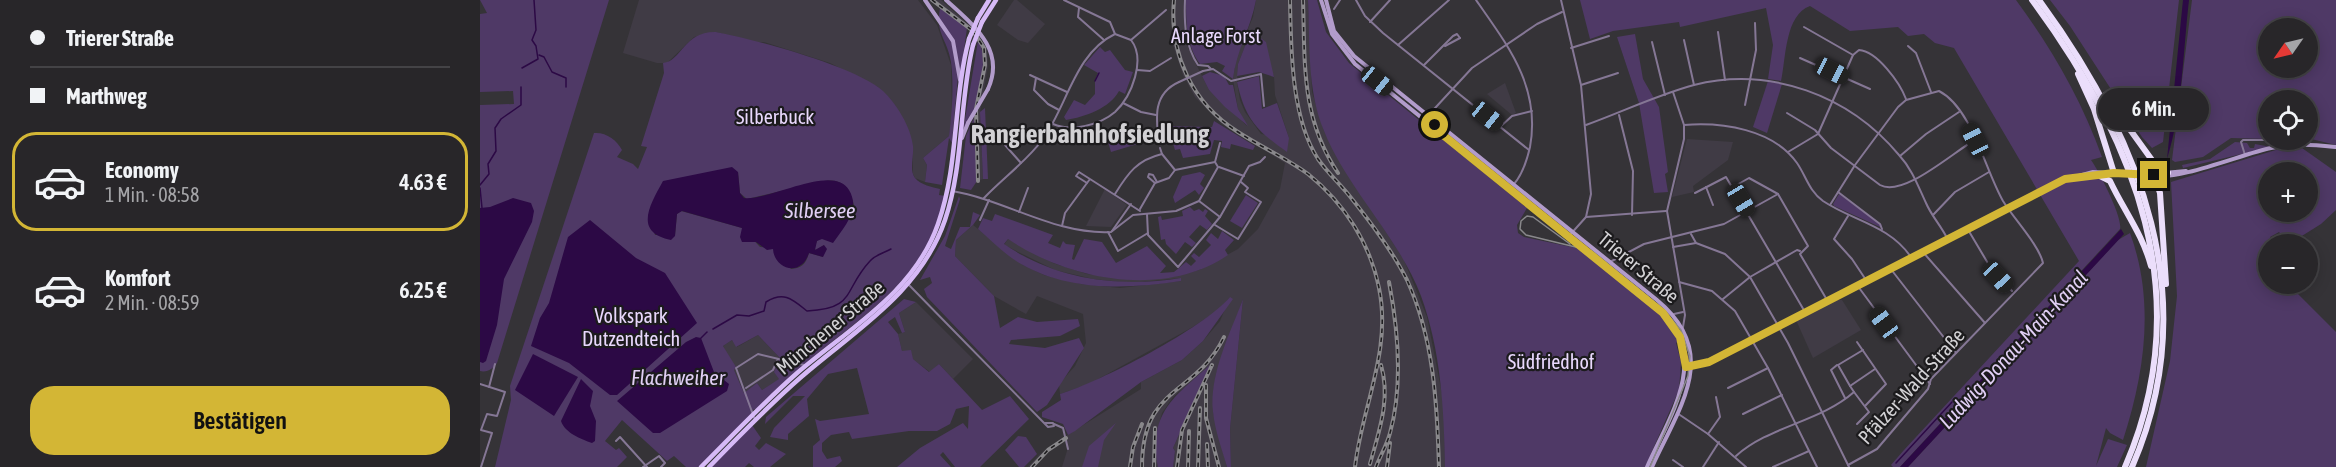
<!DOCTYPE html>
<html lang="de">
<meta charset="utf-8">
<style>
:root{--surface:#282629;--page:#343235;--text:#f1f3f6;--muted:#a5a5a8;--line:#444346;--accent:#d3b635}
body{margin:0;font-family:"Asap Condensed",sans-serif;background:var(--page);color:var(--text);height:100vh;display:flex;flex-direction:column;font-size:22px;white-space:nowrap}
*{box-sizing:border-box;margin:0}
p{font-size:20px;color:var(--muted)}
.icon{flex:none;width:33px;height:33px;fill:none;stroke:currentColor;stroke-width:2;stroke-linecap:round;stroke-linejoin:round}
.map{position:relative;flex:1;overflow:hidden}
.sheet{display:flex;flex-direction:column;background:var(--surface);width:480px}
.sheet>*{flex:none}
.banner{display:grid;align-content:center;height:132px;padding:0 30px;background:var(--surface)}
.needle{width:39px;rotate:236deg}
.tools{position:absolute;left:1778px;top:18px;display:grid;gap:12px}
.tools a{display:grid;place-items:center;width:60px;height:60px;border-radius:50%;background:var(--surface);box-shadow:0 3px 15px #0003,0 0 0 2px var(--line);font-size:30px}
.end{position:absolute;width:27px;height:27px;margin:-14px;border:8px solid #d3b635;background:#111;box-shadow:0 0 0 3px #111}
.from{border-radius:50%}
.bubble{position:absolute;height:42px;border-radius:21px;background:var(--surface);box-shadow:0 3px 15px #0003,0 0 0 2px var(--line);font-size:20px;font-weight:600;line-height:42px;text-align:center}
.car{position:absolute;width:18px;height:36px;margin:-18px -9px;border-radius:8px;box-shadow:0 0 4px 2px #0007;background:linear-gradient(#222 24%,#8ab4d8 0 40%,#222 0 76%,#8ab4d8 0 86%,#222 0)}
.banner b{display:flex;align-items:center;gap:21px;height:57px;font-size:22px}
.banner b+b{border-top:2px solid var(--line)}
.banner i{width:15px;height:15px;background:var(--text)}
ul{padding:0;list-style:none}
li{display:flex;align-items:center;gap:18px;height:99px;margin:0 12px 9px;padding:0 18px;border:3px solid transparent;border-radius:24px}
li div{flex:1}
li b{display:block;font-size:22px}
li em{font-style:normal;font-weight:600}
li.selected{border-color:var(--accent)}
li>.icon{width:54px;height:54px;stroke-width:1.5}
.button{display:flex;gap:12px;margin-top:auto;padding:12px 30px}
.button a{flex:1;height:69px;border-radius:24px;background:var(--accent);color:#111;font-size:24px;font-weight:600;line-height:69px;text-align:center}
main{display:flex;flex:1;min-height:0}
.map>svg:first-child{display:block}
.built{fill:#403b45;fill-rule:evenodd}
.green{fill:#4f3966;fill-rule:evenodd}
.water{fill:#2c0945}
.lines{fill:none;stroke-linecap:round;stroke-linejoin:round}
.stream{stroke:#2c0945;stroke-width:1.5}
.street{stroke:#857795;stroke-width:2}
.secondary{stroke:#b29ccb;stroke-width:4}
.primary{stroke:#d6b9f6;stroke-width:4.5}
.highway{stroke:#ebdefb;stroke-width:6}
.tram{stroke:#89888b;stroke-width:1.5}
.rail-casing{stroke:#89888b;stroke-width:4}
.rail{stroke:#1c1b1d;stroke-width:1.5;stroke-dasharray:4.5;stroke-linecap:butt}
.street-bridge{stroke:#857795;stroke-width:2}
.secondary-bridge{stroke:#b29ccb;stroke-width:4}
.primary-bridge{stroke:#d6b9f6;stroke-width:4.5}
.route{stroke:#d3b635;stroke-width:8}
.labels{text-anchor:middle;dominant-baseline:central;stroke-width:4.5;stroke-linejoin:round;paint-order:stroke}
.park-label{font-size:20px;fill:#e9d8fd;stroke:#1c1b1d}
.street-label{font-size:20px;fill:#d2d1d4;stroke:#1c1b1d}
.water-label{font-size:21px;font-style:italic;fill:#e1cff5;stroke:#1c1b1d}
.district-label{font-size:26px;font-weight:bold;fill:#d2d1d4;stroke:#1c1b1d}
</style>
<main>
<section class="sheet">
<div class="banner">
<b><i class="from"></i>Trierer Straße</b>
<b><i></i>Marthweg</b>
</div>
<ul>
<li class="selected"><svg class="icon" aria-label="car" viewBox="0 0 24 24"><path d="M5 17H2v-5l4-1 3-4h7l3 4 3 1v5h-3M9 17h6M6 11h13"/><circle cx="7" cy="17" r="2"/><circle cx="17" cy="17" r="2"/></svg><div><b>Economy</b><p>1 Min. · 08:58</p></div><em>4.63 €</em></li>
<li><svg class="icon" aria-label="car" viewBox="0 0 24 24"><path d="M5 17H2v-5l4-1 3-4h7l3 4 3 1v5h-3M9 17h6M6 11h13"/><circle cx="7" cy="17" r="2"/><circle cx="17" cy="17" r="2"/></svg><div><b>Komfort</b><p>2 Min. · 08:59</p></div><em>6.25 €</em></li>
</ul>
<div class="button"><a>Bestätigen</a></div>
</section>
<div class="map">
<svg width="1856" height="467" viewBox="0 0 1856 467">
<rect width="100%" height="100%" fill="#353337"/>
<g class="built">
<path d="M159 0H438L457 25 471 65 472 114 469 136 443 158 447 165 445 182 435 178 433 174 432 145 415 105 398 87 350 63 284 42H270L236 32 214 37 187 63H177L143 53Z"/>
<path d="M451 0H461L489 25 507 47 508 66 500 112 503 179 497 181 495 104 503 65 502 49 493 33Z"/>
<path d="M534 0H537L565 24 548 43 538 40 517 25Z"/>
<path d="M692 0H704L708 48 729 90 767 126 758 109 753 79 756 58 773 17 776 0H828L832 92 844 131 859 159 924 260 947 317 964 404 965 467H751L750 429 763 299 736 374 733 393V412L747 467H693L695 451 693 448 729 366 693 397 682 413 675 439 678 467H582L587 451 586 439 565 454 553 467H548L559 455 581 439 661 389V382L702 360 723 341 740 321 750 297 739 310 711 328 609 384 580 394 579 384 595 366 606 343 603 314 557 296 546 314 514 296 475 256 476 240 493 225 543 265 564 275 601 284 640 288 701 281V278L650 283 613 279 575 270 524 245 528 239 573 263 607 274 656 279 691 277 719 270 758 249 778 229 800 189 805 163 742 124 715 97 703 75 693 45ZM771 32 794 76 795 95 809 138 781 134 765 112 760 100 757 82 758 64Z"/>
<path d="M1025 83 1036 113 1032 115 1007 94Z"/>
<path d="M1207 139 1253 142 1248 160 1213 186 1214 192 1192 197Z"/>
<path d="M625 189 647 205 631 227 606 226Z"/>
<path d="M1357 300H1362L1381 330 1333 358 1316 320Z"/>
<path d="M436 302 493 359 473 379 459 364 450 372 422 351 418 334 425 332 419 313Z"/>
<path d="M278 335 300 358V379L282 390 277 383 264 393 243 346 252 340 257 347Z"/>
</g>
<g class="green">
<path d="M0 0H129L17 363C14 368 7 373 0 371V105L34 104 33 91 0 92V14L7 13Z"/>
<path d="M706 0H776C771 28 756 51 753 79L742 71 745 66 737 62 720 64C706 45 706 22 706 0Z"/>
<path d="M828 0H837L846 32 869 63 1047 208 1037 225 1038 233 1044 237 1101 249 1186 318 1195 331 1198 342 1196 343 1201 362 1199 390 1165 467H965C964 409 961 351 941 296 918 236 868 190 844 131 827 90 830 44 828 0Z"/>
<path d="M1100 0H1536C1572 49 1601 99 1622 157L1611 160C1619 171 1643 218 1640 229L1420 467H1413L1411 465 1424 450 1599 261 1474 48 1455 43 1444 34 1428 36 1418 27 1370 31 1330 6C1305 15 1306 57 1301 81L1288 79 1293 45 1286 8 1200 27 1199 22 1133 31 1110 39Z"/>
<path d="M1570 0H1699L1683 142 1672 148 1662 137 1590 26Z"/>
<path d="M1712 0H1856V145L1827 138V100H1788V139L1751 138 1723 157 1695 162 1692 160ZM1788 28H1827V68H1788Z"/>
<path d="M460 8 487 28 481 71 478 76 472 143 469 138 462 185 445 182 447 165 443 158 469 136C472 112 474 86 471 62 467 38 455 34 460 8Z"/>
<path d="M771 31 786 42 794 77 779 72 757 76 758 64Z"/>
<path d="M236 32C273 39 375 66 403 91 416 103 431 127 433 146 434 156 429 170 435 178 441 185 452 187 460 189L459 195 465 196C446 277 393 308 333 357 314 372 295 392 276 410L274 409 270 416 218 467H206L194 456 187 461 142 420 125 441 136 450 139 448 147 457 137 467H15L31 400 30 386 114 133C126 132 137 140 142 150L137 157 153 164 158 169 167 147 161 146 184 73 183 63C202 61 204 31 236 32ZM258 172 260 193 267 199C284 195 301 191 318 187 343 181 366 170 374 205L337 241 334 248 336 250 344 245 343 257 329 253C326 264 322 268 311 269L293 248 280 247 262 228 201 211 197 214 195 235H175L169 211 175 201ZM278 335 300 358 294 372 299 379 282 390 277 383 264 393 254 370 256 367 243 346 252 340 256 347Z"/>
<path d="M1155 34 1163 79 1179 107 1188 172 1185 174 1188 192 1174 193 1159 103 1137 37Z"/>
<path d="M498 41C509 56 499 93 494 109 491 117 486 123 483 131Z"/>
<path d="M620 47 625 52 630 50 645 70 653 72 645 94 639 91C630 108 605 117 586 120L584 117 594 100 605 105 615 94V81L618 73 604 65Z"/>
<path d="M730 72 744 76 749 85H753L758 109 768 126 745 107 729 90 722 76Z"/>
<path d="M779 76 782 109 797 103 809 138 807 152C777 131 765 119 757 82Z"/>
<path d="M1288 81 1302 84 1287 133 1273 127Z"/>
<path d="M505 108 508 179H503L500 112Z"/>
<path d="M494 118 497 181 491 190 480 188 486 136Z"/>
<path d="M734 121 775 146 773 150 751 144 750 149 741 147 742 141 734 140 730 154 703 158 700 149 695 150 692 140 682 143 679 126 732 127Z"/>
<path d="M671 128 674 139 631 152 628 142 642 137 643 142 651 140 650 134Z"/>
<path d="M1755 142 1767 143 1770 148H1774L1775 144 1791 147 1703 168 1702 165 1730 159Z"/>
<path d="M1822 148 1856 172V210L1841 224 1809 244 1799 232 1790 237 1792 244H1788V284H1808L1856 332V467H1666L1690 361 1697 296 1691 182 1799 149ZM1827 172V212H1788V172Z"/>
<path d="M720 172 725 175 720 184 724 188 719 195 715 190 695 203 693 197 702 176Z"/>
<path d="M1359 194 1402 225 1400 227 1354 206 1353 204Z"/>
<path d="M766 195 778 203 762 228 750 221Z"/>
<path d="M479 196 480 199 465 246 471 249 480 227H490L493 212 500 215 493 225 476 240 475 256 514 296 520 328 538 317 557 322 598 319 600 326 580 336 531 340 529 344 565 348 599 338 604 348 567 405 557 412 447 297 444 289 452 283 450 277 440 280 465 236Z"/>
<path d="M710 207 714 211 719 209 723 212 725 209 728 211 725 216 732 224 727 230 720 225 709 237 716 243 712 247 705 242 696 254 686 244 685 239 681 240 678 217 681 216 682 220 703 216 702 211Z"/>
<path d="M515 214 573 235 568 243 580 248 583 241 586 244 595 245 592 259 594 260 604 239 622 242 636 263 667 246 686 266 680 273 694 272 706 262 711 266 716 261 711 256 714 253 719 257 731 245 726 240 731 233 738 239 742 231 754 240 745 250 748 255C683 299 589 280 528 239L524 244C576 280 640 288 701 278V281C648 289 590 292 541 264 525 255 512 241 498 229L503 218 512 221Z"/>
<path d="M1650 233C1675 301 1665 372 1643 440L1630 433 1626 428 1616 466 1628 439 1647 445 1637 467H1428L1638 240Z"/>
<path d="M750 297 753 299 723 341 702 360 661 382 595 431 588 435 583 424 562 417V412L581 400 580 394C620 382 724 328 750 297Z"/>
<path d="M424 299 436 302 419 313 425 332 422 333 415 317 408 322 418 334 422 351 431 350 433 359 449 372 459 364 502 410 530 396 549 419 500 467H475L463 452 460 455 471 467H417L440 448 483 423 488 429 489 406 476 409 470 424 457 431H429L372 439 369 432 351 435 342 443V451L347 459 360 456 362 461 355 467H333V446L340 440 335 419 340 421 389 414 377 368 348 374 327 399 329 416 308 434V440L290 437 294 428 325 396H313L285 424 286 417Z"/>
<path d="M763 299 750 429 751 467H747C742 449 735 431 733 412 729 374 750 334 763 299Z"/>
<path d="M730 365 693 448 695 451 693 467H678C668 413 694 397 730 365Z"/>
<path d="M636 423 624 440 618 467H602L609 446Z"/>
<path d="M272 425 281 438 275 446 279 450 286 443 306 454 290 467H274L269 463 265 467H231Z"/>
<path d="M538 436 546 437 557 454 544 467H539L525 450Z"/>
</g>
<g class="water">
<path d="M1703 0H1709C1703 52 1702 112 1687 159Z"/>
<path d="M252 167 258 172 260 193 264 198C290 201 353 163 369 190 381 210 364 227 353 243L342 239 337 241 335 250 344 245 347 249 343 257 329 253C321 278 294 269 293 249L287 250 276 242H262L260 237 262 228 202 211 197 214 195 236 191 240C153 232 170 205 183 181Z"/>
<path d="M33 198 51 203 54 211 52 222 24 279 17 325 6 361 3 363 0 362V208L10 207Z"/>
<path d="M110 220 156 258 185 273 217 323 137 395H130L89 363 51 346 60 318 69 303 88 237Z"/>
<path d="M1641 229 1644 234 1428 467H1420Z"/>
<path d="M216 337 221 338 234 372 249 384 247 391 180 433H173L137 401 206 342Z"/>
<path d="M53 354 98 377 74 416 35 390Z"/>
<path d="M101 379 113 391 110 406 116 421 115 441 112 443C101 439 85 433 81 421Z"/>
</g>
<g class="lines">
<g class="stream">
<path d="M59 55 64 57 72 72 86 78V87"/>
<path d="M42 68 58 59 56 46 52 40 56 30 54 0"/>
<path d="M615 81 619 73"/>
<path d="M0 185 9 174 8 164 16 151 15 128 21 119 41 105V87"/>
<path d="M0 188 2 208"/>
<path d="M233 329 257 315 269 316 284 311 286 302C304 291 312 299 327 311 376 309 363 290 390 261 395 255 404 253 411 249"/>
<path d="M221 338 227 332"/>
<path d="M1416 463 1472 402"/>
</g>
<g class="street">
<path d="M584 0 630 22 635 34"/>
<path d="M705 0C704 22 705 46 718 65L728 66 731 69"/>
<path d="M876 0 885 16 903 33 1049 150"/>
<path d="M996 0C1028 46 1061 87 1050 147 1047 160 1043 174 1034 184"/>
<path d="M1081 0 1101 85 1111 194 1106 217 1089 236"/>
<path d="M599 8 598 17 624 40"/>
<path d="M854 9 860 0"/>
<path d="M890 22 910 0"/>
<path d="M1324 27 1373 55"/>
<path d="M1238 32 1245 80"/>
<path d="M651 40 686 10"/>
<path d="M1204 40 1214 85"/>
<path d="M1172 42 1185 95"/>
<path d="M918 45 969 0"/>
<path d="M965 46 980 38"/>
<path d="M1428 46 1436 53 1451 92"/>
<path d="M1091 48 1129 36"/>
<path d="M1373 55 1379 50C1397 51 1420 83 1426 99"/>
<path d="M1320 58 1390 89"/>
<path d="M944 65 973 36 977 34 980 38"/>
<path d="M657 70 670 71 691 58"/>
<path d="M723 71 733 69 751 81 781 74 784 106"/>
<path d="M550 75 587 92"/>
<path d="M556 78 554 90 568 104 579 110"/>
<path d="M1101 85 1138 73"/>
<path d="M1193 92 1204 125V139L1187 211 1205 315 1203 327"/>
<path d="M643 103 661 112 676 115"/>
<path d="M1265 105 1276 50 1275 23"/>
<path d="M1307 113 1335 130 1351 148 1400 185C1423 198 1473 152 1495 140"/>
<path d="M1139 115 1153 171 1152 215"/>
<path d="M944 120 992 68 1057 24 1082 12"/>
<path d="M1106 125C1142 112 1177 95 1214 85 1290 66 1369 95 1419 155 1432 169 1438 186 1446 203 1451 215 1461 226 1467 238"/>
<path d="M1204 125C1242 122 1293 129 1317 163 1326 176 1329 191 1343 201 1373 221 1409 225 1431 257"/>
<path d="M1020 127 1032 116 1052 111"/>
<path d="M679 144C676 119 672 94 699 82"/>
<path d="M525 145 541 163"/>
<path d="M680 148 682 154 695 170"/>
<path d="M1308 152 1338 134 1373 55"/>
<path d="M1765 155 1761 142 1763 140H1819L1820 145"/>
<path d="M1420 156 1446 134 1479 112"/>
<path d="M739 167 764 176"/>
<path d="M695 170 735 162"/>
<path d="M610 179 607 183 596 176 599 172 660 211"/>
<path d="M675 183 668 177 669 174 673 175 677 182"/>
<path d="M1226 187 1233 205"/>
<path d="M1253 187 1269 178 1298 194 1328 246 1320 254 1347 300"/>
<path d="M472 191C526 200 575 235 631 232L653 215 696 211 719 201 738 167 735 162 740 143"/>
<path d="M1358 192 1400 224 1402 229"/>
<path d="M1215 193 1246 177 1325 312"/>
<path d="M635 194C648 173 657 160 682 154"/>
<path d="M504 198C523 178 547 161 563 139 587 106 595 53 635 34L651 40C666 59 652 96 635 112 620 125 591 132 573 124"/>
<path d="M719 201 740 217"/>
<path d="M1350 205 1375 165 1418 107 1426 100 1459 91C1492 108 1505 170 1523 201 1534 219 1559 245 1563 263L1451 379 1448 389 1397 449 1368 465"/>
<path d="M660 209 675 183 689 178 695 170"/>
<path d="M539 212 548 188"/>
<path d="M667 214 668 235 698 267 740 217 769 166 780 162 785 157"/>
<path d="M1453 215 1475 192 1509 172"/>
<path d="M1368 216 1354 239 1372 259 1386 280"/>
<path d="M1106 217 1186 211"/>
<path d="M500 220 509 200"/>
<path d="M735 225 758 239 781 202 765 192 768 188 761 182"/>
<path d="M582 226 585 213 607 183"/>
<path d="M1487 228 1509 265 1532 291"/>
<path d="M632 231 651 204"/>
<path d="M628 232 638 251 668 233"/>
<path d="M1211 234 1216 243 1245 254 1270 277 1308 343 1369 467"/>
<path d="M1193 247 1216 243"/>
<path d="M1442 251 1505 323"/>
<path d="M1130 262 1164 244 1244 224 1298 194"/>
<path d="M1410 268 1476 353"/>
<path d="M1199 282 1232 291 1255 311 1288 368 1337 467"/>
<path d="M429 285 568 427 574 426 573 423H565"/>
<path d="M1377 285 1450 384"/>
<path d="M1243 299 1270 277 1317 250 1320 251"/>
<path d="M1194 314 1203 312"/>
<path d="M1377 342 1406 384 1385 406"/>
<path d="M1357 365 1351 370 1365 398"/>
<path d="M0 384 25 392 17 416 7 414 1 430 12 433 1 467"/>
<path d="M1370 386 1358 365 1383 350"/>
<path d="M9 387 15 364"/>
<path d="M266 388 293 370 298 359"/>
<path d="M1248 388 1288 368"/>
<path d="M1374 392 1389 412 1377 424"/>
<path d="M1197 413 1228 434 1266 467"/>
<path d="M1263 414 1302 395"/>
<path d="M275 420 256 368 278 354 324 365"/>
<path d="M574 424 583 428 588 449"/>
<path d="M1228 434 1240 417 1236 397"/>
<path d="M136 441 140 437 167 467"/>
<path d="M1256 456C1289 426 1340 422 1374 392L1370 386 1395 369"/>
<path d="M1193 460 1203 467"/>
<path d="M163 467 179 456 185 463 181 467"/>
<path d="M1223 467 1239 442"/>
<path d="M1293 467 1329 451"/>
</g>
<g class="secondary">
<path d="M445 0 473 41 480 80"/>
<path d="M466 0C493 25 526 49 508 89"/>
<path d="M841 0 852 34 875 64 1174 305C1233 355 1192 411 1167 467"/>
<path d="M846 0 854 31 874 56 1177 300C1241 353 1200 406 1172 467"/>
<path d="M482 138 488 123"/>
<path d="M1663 175 1706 171"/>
<path d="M1674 175C1695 182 1765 153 1791 148 1813 143 1834 145 1856 147"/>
<path d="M1596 177 1633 173"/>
<path d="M1212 367 1231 361 1577 182 1613 172 1647 174"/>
</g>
<g class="primary">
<path d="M498 18 509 0"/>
<path d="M502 22 516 0"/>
<path d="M221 467C252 436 283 403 316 374 368 329 434 293 458 224 479 165 473 99 489 39"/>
<path d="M229 467C258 437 288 406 320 378 375 330 440 293 465 220 484 164 479 102 493 45"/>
</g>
<g class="highway">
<path d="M1552 0C1655 139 1719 297 1645 467"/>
<path d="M1559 0C1661 139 1725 299 1652 467"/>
<path d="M1598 74 1614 109 1634 173"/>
<path d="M1625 95 1677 167 1688 173"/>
<path d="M1618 175 1630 181C1643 209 1663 235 1671 266"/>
<path d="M1674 175 1680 193 1686 284"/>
</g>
<path class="tram" d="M1090 244 1053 217 1047 216 1041 221 1040 229 1046 235 1112 251 1182 308 1201 330 1210 356 1208 376 1170 467"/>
<g class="rail-casing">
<g id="rail">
<path d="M452 0 493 31 504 48 505 65 496 109 498 181"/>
<path d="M694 0C689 54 712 103 758 132 781 147 806 158 828 174 864 203 890 243 899 288 912 351 882 406 875 467"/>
<path d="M810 0C811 48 811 118 838 159 847 172 858 182 868 194 889 220 912 250 927 280 954 339 957 403 959 467"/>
<path d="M823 0C825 64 821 118 858 173"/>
<path d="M726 385V418L739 467"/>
<path d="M727 444 728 467"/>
<path d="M890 464C899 431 911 399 901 365"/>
<path d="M552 467 568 450 586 438"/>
<path d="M650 467 653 447 662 424"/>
<path d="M662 467C662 384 715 397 744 337"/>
<path d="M674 467 675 428"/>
<path d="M697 467 702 430 732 365"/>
<path d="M708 467 709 431"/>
<path d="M718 467 720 408"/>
<path d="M896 467C900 456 907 445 910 433 923 386 918 329 909 282"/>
<path d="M907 467 910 443"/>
</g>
</g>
<use href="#rail" class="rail"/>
<path class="street-bridge" d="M699 82 723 71"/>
<g class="secondary-bridge">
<path d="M488 123 508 89"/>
<path d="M1647 174 1663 175"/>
</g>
<g class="primary-bridge">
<path d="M489 39 498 18"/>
<path d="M493 45 502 22"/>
</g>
</g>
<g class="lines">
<path class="route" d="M955 125 958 131 1183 313 1200 337 1206 367 1229 362 1585 179 1634 173 1674 175"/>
</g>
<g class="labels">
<g class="park-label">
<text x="736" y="35">Anlage Forst</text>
<text x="295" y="116">Silberbuck</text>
<text x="151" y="315">Volkspark<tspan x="151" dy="23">Dutzendteich</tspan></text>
<text x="1071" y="361">Südfriedhof</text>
</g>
<g class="street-label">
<text transform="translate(1159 267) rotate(40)">Trierer Straße</text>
<text transform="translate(350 327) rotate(-40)">Münchener Straße</text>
<text transform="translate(1431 386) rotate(-48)">Pfälzer-Wald-Straße</text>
</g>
<g class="water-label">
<text x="340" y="210">Silbersee</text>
<text transform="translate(1533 349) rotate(-47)">Ludwig-Donau-Main-Kanal</text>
<text x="198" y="377">Flachweiher</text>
</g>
<g class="district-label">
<text x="610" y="134">Rangierbahnhofsiedlung</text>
</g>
</g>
</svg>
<div class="tools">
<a><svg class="needle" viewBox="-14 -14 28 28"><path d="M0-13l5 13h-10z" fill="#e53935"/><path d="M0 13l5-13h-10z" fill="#a5a5a8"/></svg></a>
<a><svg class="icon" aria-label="locate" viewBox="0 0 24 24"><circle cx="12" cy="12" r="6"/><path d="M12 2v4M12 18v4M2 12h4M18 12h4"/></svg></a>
<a>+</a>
<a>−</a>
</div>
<i class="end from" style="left:955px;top:125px"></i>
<i class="end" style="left:1674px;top:175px"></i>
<div class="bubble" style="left:1618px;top:88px;width:111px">6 Min.</div>
<i class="car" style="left:1352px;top:71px;rotate:117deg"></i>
<i class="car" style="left:897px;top:81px;rotate:129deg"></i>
<i class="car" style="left:1007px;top:116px;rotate:129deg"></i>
<i class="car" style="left:1495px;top:140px;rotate:333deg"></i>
<i class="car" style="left:1261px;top:200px;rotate:149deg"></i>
<i class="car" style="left:1518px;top:277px;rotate:137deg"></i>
<i class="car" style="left:1404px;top:323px;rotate:324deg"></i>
</div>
</main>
